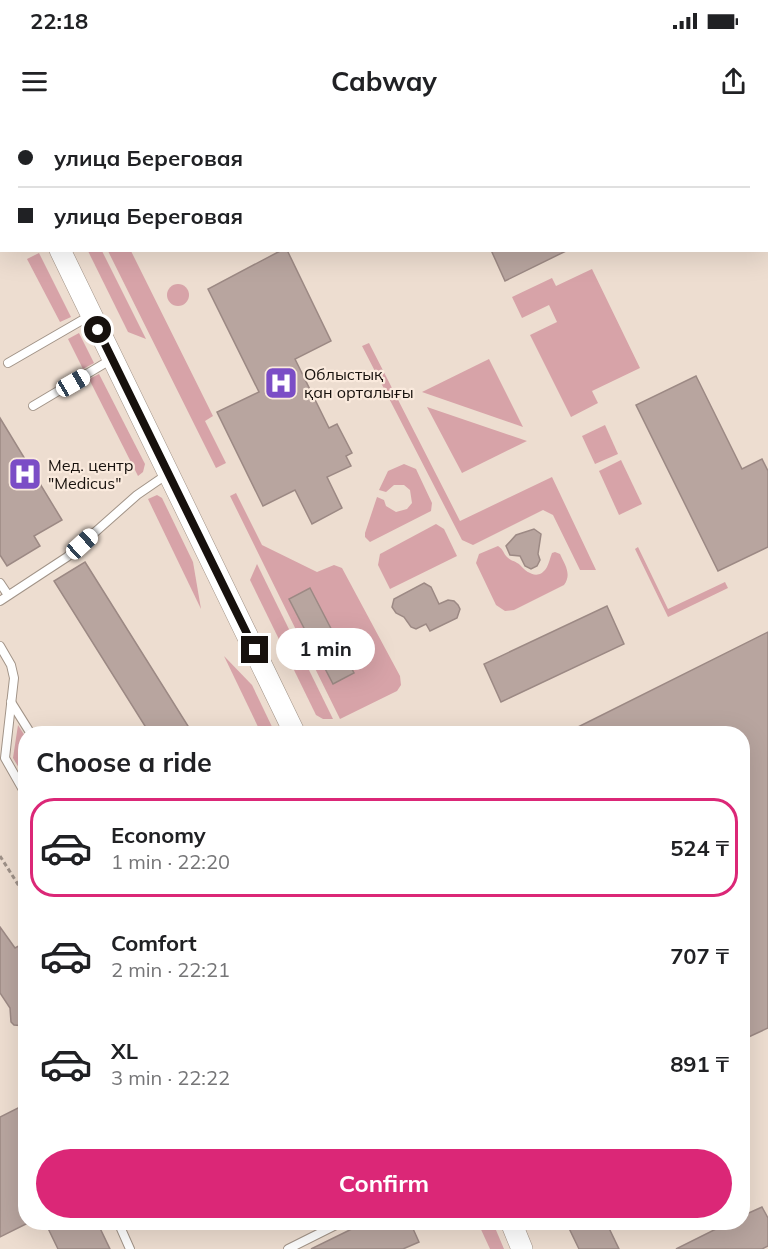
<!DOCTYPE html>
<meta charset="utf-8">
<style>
:root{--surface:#fff;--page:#f2f2f2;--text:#202124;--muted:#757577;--line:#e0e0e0;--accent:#db2777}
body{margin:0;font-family:Mulish,sans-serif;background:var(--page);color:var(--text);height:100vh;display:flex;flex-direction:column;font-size:22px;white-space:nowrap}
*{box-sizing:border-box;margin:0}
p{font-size:20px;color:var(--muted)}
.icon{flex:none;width:33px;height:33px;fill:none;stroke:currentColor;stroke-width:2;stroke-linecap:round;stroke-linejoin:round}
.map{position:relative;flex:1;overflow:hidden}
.side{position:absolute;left:18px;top:606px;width:732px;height:504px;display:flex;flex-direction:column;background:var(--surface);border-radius:24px;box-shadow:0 6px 24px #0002}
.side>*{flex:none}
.guide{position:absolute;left:0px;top:0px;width:768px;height:132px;box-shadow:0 6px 24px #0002;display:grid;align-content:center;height:132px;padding:0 18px;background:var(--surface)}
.end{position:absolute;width:27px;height:27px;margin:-14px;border:8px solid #17110d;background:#fff;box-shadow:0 0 0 3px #fff}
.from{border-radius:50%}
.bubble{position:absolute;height:42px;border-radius:21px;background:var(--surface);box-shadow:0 6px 24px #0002;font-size:20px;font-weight:700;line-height:42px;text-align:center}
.car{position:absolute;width:18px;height:36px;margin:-18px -9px;border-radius:8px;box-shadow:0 0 4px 2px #0007;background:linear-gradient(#fff 24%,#345 0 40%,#fff 0 76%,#345 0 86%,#fff 0)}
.guide b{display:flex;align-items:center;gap:21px;height:57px;font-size:22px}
.guide b+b{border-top:2px solid var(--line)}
.guide i{width:15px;height:15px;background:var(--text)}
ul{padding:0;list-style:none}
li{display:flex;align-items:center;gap:18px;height:99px;margin:0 12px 9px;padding:0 6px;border:3px solid transparent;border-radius:24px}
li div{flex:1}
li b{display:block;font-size:22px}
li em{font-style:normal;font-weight:700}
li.selected{border-color:var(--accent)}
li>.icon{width:54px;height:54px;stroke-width:1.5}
h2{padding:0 18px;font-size:27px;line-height:72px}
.button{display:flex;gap:12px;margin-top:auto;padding:12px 18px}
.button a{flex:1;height:69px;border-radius:36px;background:var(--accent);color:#fff;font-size:24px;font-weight:700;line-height:69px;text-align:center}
.status{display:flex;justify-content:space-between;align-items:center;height:42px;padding:0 30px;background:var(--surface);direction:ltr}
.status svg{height:16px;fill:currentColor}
header{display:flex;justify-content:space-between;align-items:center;height:78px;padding:0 18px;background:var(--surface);font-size:27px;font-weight:700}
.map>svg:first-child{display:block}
.green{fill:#d7a3a8}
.building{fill:#b8a59f;stroke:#9c8984;stroke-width:1.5}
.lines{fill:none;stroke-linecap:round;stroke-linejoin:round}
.service-casing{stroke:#a19387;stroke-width:10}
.minor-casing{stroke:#a19387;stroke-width:18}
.tertiary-casing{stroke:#a19387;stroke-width:22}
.secondary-casing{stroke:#a19387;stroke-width:26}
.path{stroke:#9e9188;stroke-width:3;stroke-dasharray:4.5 3;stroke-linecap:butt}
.service{stroke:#fff;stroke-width:8}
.minor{stroke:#fff;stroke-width:16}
.tertiary{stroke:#fff;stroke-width:21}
.secondary{stroke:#fff;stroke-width:24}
.route{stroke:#17110d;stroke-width:8}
.labels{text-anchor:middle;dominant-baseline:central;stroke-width:4.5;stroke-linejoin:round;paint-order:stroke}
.poi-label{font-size:16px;fill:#17110d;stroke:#faeadd;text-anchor:start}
</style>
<div class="status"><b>22:18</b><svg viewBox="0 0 49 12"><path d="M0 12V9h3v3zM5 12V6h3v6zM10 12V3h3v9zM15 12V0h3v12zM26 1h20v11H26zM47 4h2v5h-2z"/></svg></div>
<header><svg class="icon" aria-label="menu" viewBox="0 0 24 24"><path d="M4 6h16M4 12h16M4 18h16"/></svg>Cabway<svg class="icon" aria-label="share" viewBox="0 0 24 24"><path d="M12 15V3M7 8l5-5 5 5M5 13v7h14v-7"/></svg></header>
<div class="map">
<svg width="768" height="1129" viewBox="0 0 768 1129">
<rect width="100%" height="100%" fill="#edddd0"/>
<g class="green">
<path d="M88 131H102L146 219 128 212Z"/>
<path d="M108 131H131L213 296 205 301 226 343 216 348Z"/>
<path d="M39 133 71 197 60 202 27 139Z"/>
<path d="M592 149 640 248 592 271 598 283 571 297 530 215 557 202 549 185 522 198 512 177 552 158 556 166Z"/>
<circle cx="178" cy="175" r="11"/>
<path d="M79 213 94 243 83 249 68 219Z"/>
<path d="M369 223 460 401 552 357 596 450H580L553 395 543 390 473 425 462 420 362 226Z"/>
<path d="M489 239 523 307 422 272Z"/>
<path d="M99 254 145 344 143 352 138 356 89 259Z"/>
<path d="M427 287 527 321 462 353Z"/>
<path d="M605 305 618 334 595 344 582 316Z"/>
<path d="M621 340 642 384 619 395 599 351Z"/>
<path d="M404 344 416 349 432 383 431 391 370 422 365 417V413L377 377 384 380 386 386 396 392 407 389 412 383 410 370 404 365H394L386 372 379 370 388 351Z"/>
<path d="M236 373 262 425 317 452 334 445 342 448 400 556 401 565 397 571 340 599 230 376Z"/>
<path d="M157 375 162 378 193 442 201 489 148 379Z"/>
<path d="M436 404 444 409 457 436 390 469 378 445 380 434Z"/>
<path d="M498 426C504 430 503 433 507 437 511 441 516 441 520 445 527 453 539 461 547 447 549 443 550 438 552 433L555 432 560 434C565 445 572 454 564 465L514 490 505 491 496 485 476 443 479 434Z"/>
<path d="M638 427 668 489 725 462 728 468 668 497 635 429Z"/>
<path d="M257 444 333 599H323L316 595 250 460Z"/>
<path d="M224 536 252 565 275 613H261Z"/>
<path d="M18 605 25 616V658L13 638Z"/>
<path d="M478 1103H493L504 1129H490Z"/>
</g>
<g class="building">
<path d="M282 130H287L331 221 295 239 329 308 337 304 352 333 346 336 351 346 327 357 342 388 312 404 295 370 263 386 217 292 259 272 208 169Z"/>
<path d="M491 130H568L505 161Z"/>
<path d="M696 256 742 349 762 339 768 351V427L718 451 636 285Z"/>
<path d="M0 298 62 400 34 416 40 426 7 446 0 435Z"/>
<path d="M534 409 541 414 538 434 540 440 537 446 531 449 525 446 520 436 510 435 506 426 516 415Z"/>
<path d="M85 442 193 614H150L54 461Z"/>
<path d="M424 463 431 467 439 484 448 480 454 481 458 485 460 489 457 498 430 511 426 504 416 509 411 507 404 497 396 493 392 487 394 479Z"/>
<path d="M310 468 354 553 333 564 289 479Z"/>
<path d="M607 486 624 524 501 582 484 544Z"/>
<path d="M768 512V908L742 920V614H564Z"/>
<path d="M0 807 15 828 26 822V906L14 905 11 902 10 888 0 873Z"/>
<path d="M26 984V1104L0 1117V997Z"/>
<path d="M762 1087 768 1098V1126L762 1129H676L730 1102H742V1096Z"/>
<path d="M45 1102H97L110 1129H58Z"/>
<path d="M366 1102H410L419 1122 403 1129H311Z"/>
<path d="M566 1102H606L619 1129H579Z"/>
</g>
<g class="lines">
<g class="service-casing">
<g id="service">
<path d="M8 243 91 195"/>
<path d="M33 286 112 239"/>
<path d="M0 463 8 475"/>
<path d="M0 481 67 437 137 375 169 353"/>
<path d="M0 526 11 545 14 558 5 638 26 675"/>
<path d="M11 582 31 614"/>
<path d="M118 1102 130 1129"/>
<path d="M288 1129 342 1102"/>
</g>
</g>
<g class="minor-casing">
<path id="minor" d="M84 0 85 2"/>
</g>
<g class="tertiary-casing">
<g id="tertiary">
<path d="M0 39 2 40"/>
<path d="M60 130 295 614"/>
<path d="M511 1102 522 1129"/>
</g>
</g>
<g class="secondary-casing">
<g id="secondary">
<path d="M179 2 181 0"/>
<path d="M0 117 2 116"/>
</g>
</g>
<g class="path">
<path d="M4 0 6 2"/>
<path d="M0 736 26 777"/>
</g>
<use href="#service" class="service"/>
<use href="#minor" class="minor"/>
<use href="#tertiary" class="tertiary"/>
<use href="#secondary" class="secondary"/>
</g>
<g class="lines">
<path class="route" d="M98 210 255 530"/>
</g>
<defs>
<g id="hospital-square" transform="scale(1.725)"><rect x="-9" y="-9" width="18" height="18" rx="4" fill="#7b4dc6" stroke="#faeadd"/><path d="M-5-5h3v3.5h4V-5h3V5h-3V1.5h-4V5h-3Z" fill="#fff"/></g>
</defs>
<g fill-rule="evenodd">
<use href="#hospital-square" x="281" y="263"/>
<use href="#hospital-square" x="25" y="354"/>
</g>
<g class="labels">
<g class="poi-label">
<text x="304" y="254">Облыстық<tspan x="304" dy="18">қан орталығы</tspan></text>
<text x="48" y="345">Мед. центр<tspan x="48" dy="18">"Medicus"</tspan></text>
</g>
</g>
</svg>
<i class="end from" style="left:98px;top:210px"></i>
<i class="end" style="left:255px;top:530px"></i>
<div class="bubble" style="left:276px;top:508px;width:99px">1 min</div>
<i class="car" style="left:73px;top:263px;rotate:60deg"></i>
<i class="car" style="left:82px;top:424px;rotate:48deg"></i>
<div class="guide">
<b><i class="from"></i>улица Береговая</b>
<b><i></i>улица Береговая</b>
</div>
<section class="side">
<h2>Choose a ride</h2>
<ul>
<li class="selected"><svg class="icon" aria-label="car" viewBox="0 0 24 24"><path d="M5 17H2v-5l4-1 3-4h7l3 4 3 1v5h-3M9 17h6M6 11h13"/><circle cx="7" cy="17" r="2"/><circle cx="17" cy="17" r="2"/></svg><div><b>Economy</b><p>1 min · 22:20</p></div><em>524 ₸</em></li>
<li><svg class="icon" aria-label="car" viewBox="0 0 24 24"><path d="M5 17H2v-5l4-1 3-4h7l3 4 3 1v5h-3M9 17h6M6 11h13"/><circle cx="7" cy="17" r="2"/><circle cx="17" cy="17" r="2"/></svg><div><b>Comfort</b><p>2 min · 22:21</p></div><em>707 ₸</em></li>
<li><svg class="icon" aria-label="car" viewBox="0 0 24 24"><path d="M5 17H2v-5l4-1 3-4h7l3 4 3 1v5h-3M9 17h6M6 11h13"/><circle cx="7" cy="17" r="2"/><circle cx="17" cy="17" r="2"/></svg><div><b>XL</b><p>3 min · 22:22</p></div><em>891 ₸</em></li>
</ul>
<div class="button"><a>Confirm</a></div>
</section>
</div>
